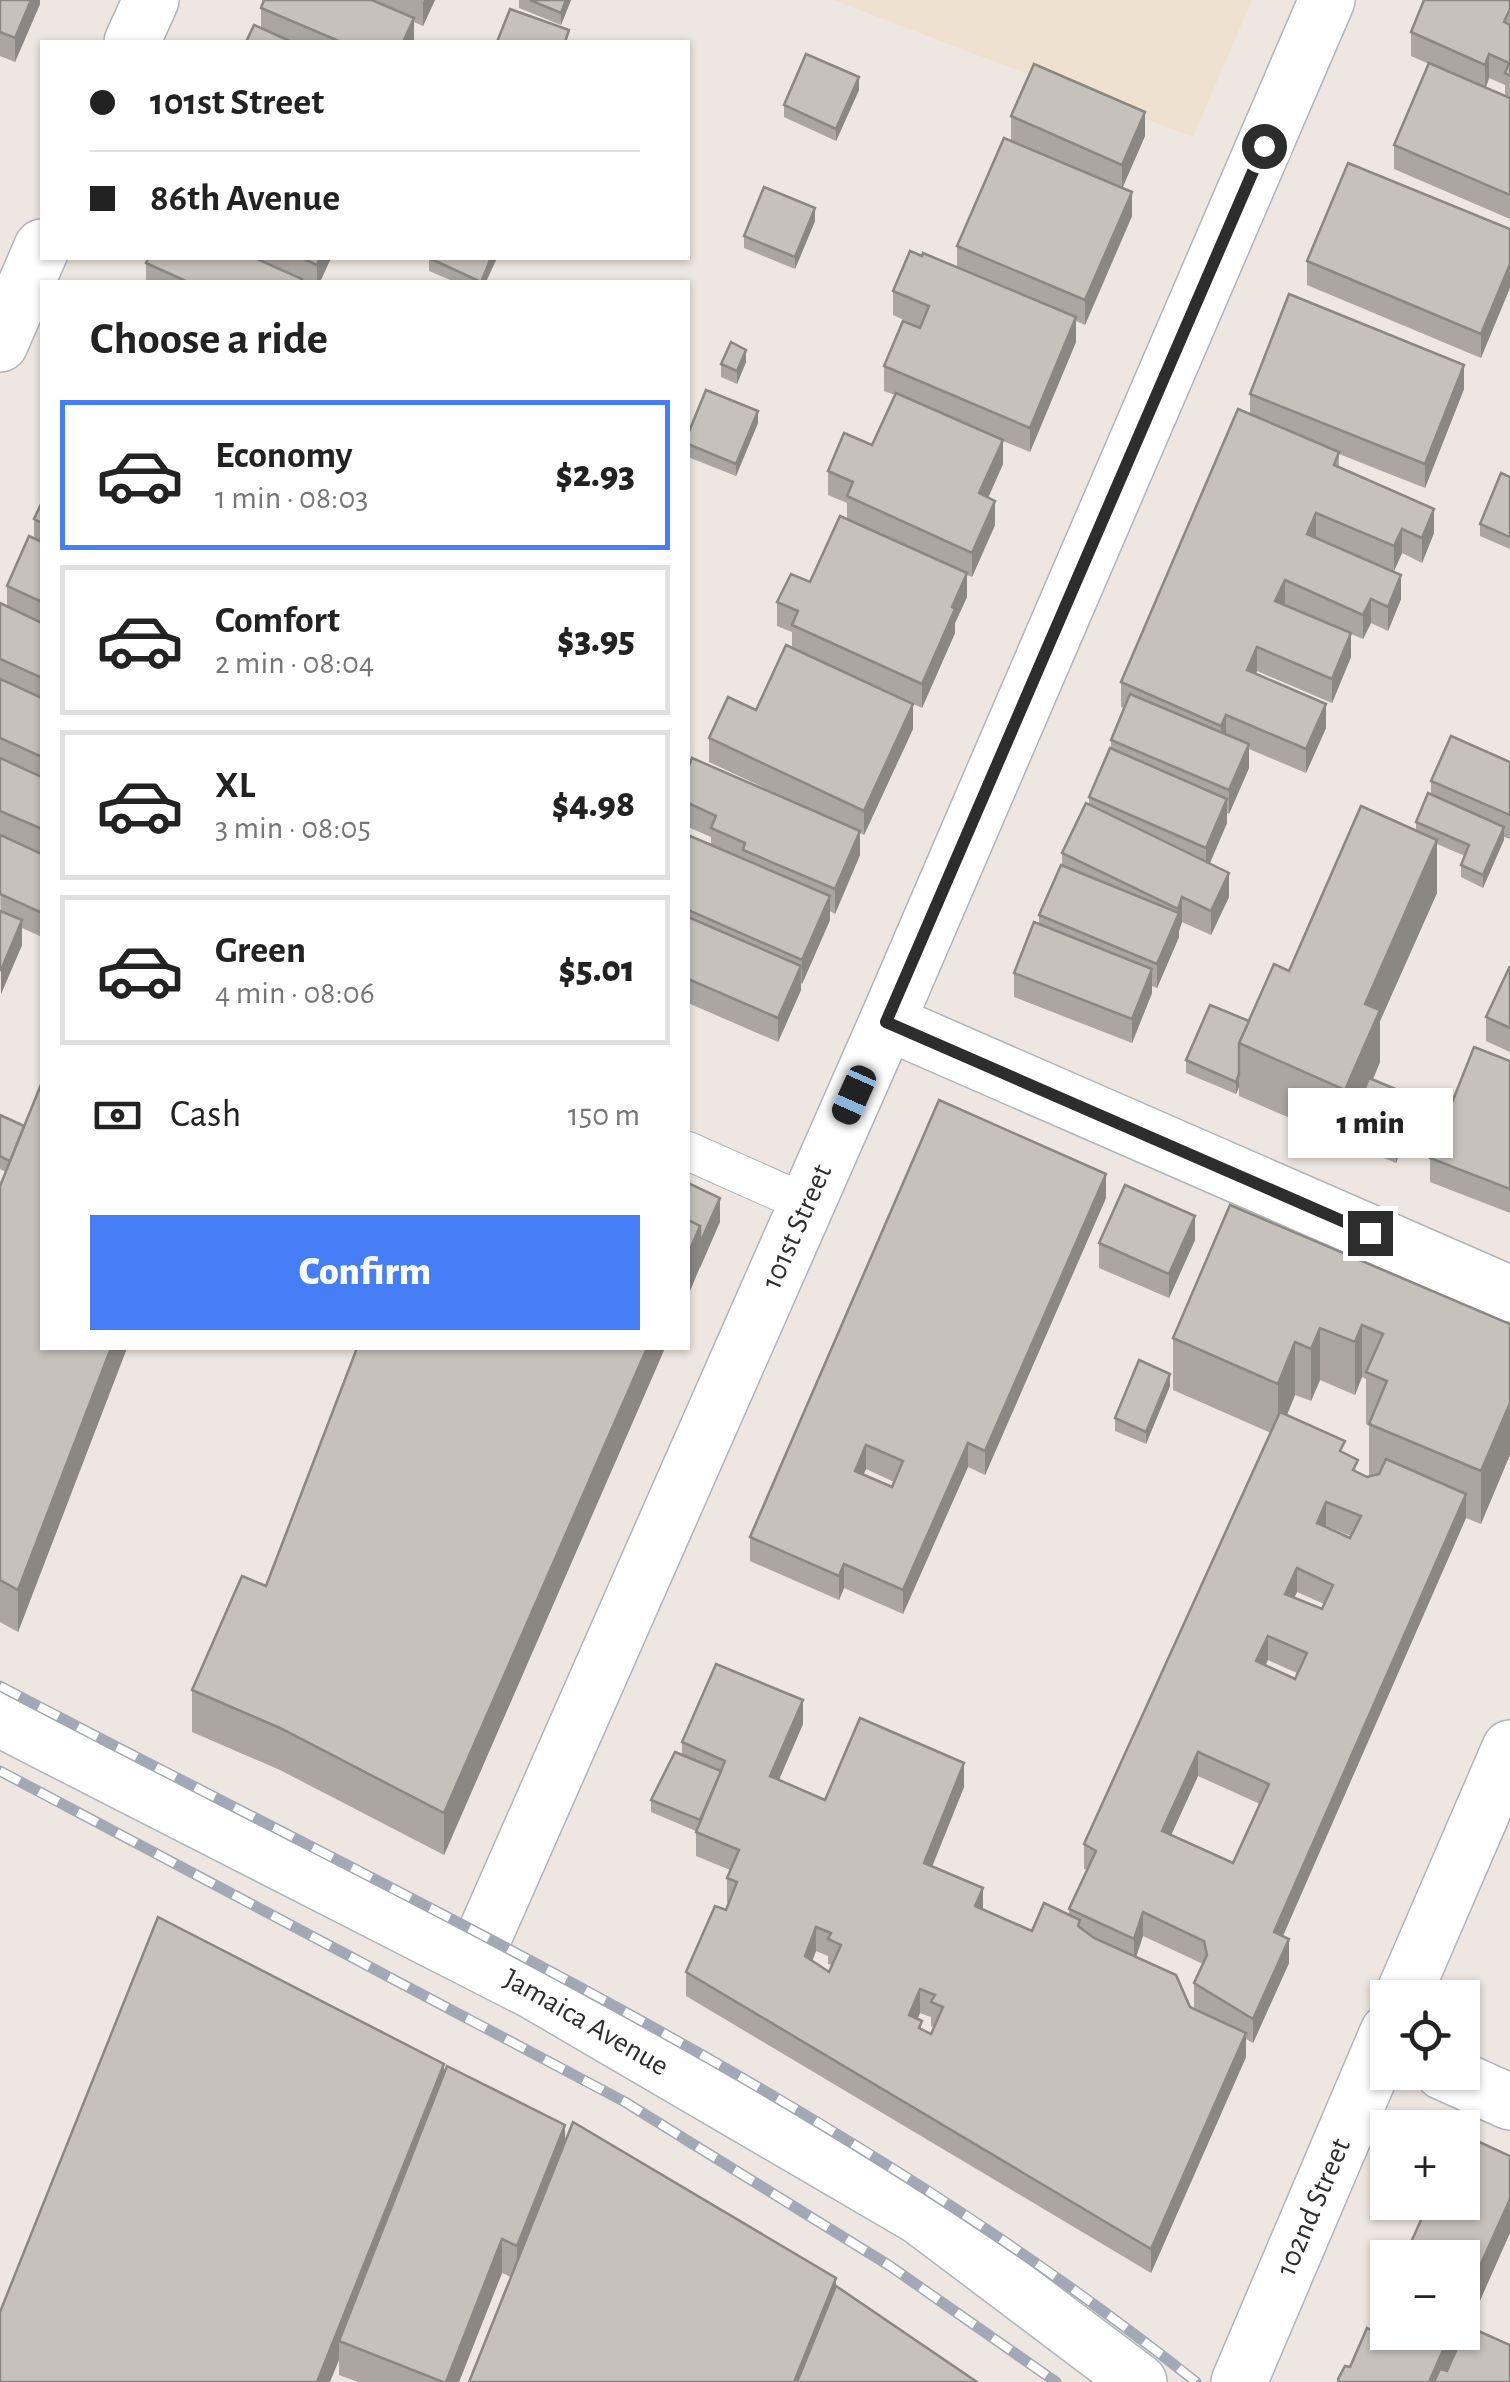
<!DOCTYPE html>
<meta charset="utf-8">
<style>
:root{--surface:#fff;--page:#f6f6f6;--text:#222;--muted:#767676;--line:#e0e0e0;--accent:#457ef6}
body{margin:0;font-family:"Alegreya Sans",sans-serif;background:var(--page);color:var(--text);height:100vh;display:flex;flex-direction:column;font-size:38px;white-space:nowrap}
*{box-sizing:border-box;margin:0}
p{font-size:32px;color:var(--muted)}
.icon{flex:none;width:55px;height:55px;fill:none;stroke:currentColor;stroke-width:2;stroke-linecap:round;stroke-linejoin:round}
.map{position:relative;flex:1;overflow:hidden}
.panel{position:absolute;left:40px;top:280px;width:650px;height:1070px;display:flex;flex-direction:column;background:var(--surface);border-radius:0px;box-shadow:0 2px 8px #0004}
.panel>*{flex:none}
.top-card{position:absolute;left:40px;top:40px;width:650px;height:220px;border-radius:0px;box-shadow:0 2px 8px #0004;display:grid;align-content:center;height:220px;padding:0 50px;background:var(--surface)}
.tools{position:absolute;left:1370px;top:1980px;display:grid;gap:20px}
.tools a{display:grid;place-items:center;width:110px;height:110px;border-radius:0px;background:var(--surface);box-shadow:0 2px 8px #0004;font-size:50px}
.end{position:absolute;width:45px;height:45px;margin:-22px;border:12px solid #2d2d2d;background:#fff;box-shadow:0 0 0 5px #fff}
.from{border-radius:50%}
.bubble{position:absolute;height:70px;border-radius:0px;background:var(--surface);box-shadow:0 2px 8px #0004;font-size:32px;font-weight:800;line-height:70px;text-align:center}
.car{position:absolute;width:30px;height:60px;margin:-30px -15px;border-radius:12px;box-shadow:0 0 8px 2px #0007;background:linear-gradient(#222 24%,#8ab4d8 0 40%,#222 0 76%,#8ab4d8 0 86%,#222 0)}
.top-card b{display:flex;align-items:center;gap:35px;height:95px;font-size:38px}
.top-card b+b{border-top:2px solid var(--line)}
.top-card i{width:25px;height:25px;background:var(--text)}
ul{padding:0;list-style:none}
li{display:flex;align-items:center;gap:30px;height:150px;margin:0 20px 15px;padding:0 30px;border:5px solid var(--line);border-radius:0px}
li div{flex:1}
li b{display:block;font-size:38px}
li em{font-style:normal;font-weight:800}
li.active{border-color:var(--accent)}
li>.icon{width:90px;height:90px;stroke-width:1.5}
h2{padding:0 50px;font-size:45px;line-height:120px}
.pay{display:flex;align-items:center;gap:25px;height:110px;padding:0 50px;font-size:38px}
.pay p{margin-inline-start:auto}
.button{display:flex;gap:20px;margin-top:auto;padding:20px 50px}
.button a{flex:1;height:115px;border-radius:0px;background:var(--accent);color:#fff;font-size:40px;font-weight:800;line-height:115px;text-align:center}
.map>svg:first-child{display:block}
.education{fill:#efe1d0}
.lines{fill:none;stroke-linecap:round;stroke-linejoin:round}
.lane-casing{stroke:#b0b4bd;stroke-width:40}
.street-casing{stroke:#b0b4bd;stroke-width:58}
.secondary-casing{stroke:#b0b4bd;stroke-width:58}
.lane{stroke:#fff;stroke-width:38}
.street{stroke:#fff;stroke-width:55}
.secondary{stroke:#fff;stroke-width:55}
.rail-casing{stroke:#a3a8b7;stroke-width:11}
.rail{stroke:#fff;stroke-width:8;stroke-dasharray:22;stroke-linecap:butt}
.wall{fill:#aba6a1;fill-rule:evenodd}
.shaded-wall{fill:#8b8783}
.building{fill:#c7c1bb;stroke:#8b8783;stroke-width:2.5;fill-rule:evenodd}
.route{stroke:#2d2d2d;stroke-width:12}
.labels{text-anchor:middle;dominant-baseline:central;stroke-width:8;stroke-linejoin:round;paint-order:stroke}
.street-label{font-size:30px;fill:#2d2d2d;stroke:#fff}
</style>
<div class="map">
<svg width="1510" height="2382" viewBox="0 0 1510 2382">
<rect width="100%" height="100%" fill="#eee6e0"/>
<path class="education" d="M833 0H1252L1193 137Z"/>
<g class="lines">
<g class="lane-casing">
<path id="lane" d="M688 1151 807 1204"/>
</g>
<g class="street-casing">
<g id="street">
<path d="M132 42 151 0"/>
<path d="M0 344 42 247"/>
<path d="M887 1022 1510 1294"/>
<path id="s1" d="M475 1957 887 1022 1327 0"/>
<path d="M1402 1998 1510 1748"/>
<path d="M1443 2072 1510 2102"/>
<path id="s2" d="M1239 2382 1388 2032"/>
</g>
</g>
<g class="secondary-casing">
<g id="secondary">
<path id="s3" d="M0 1719 533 1991 920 2217 1139 2382"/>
</g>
</g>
<use href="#lane" class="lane"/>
<use href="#street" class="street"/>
<use href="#secondary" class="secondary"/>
<g class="rail-casing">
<g id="rail">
<path d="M0 1686C406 1900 835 2094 1196 2382"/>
<path d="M0 1771 625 2102 890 2266 1056 2382"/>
</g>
</g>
<use href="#rail" class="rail"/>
</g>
<g class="wall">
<path d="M0 0H40V4L15 62 0 56Z"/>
<path d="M264 0H435L423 26 414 22V42H246L261 28V8Z"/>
<path d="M519 0H571L561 25 519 8Z"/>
<path d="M1510 0V219L1394 169V145L1429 64 1411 56V32ZM1489 78 1505 85V96L1486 88Z"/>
<path d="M859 90 836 141 784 117V105Z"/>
<path d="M1011 116 1145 136 1122 188 1132 216 1085 325 1076 321V342L1030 452 1003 441V464L988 498 995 525 972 577 967 575V597L955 623V633L922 708 875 686 913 729 864 835 860 833V855L835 914 830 911V920L802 984 801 983V990L778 1042 688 1003V842L711 845V837L688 827V768L792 801 709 762V738L756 710 792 647V632L777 626V602L810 582 847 519V503L828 495V471L872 445 895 395 884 391V366L920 327 893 315V291L922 256 957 267V246L1011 141Z"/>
<path d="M815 221 795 269 744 248V236Z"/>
<path d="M1510 229 1481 358 1307 285V261Z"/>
<path d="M148 258H331L320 282H146V263Z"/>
<path d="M429 258 486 282H455L429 271Z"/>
<path d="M746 362 737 384 721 377V364Z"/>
<path d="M1464 389 1425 488 1339 454V467L1434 533 1422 563 1402 553 1394 571 1316 537 1401 599 1388 631 1371 623 1363 639 1351 634V657L1332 703 1257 671 1256 674 1326 728 1306 773 1249 749V768L1229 814 1227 813V823L1210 863 1229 897 1211 935 1182 922 1179 931V937L1157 988 1152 986V993L1132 1043 1014 997V973L1039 924V915L1062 865V853L1089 805V797L1111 749V740L1124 708 1121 707V682L1250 414V394Z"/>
<path d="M758 423 736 476 688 457V434Z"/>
<path d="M1510 477V549L1480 536V524Z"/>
<path d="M42 502V853L0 835V603L7 606V586L34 539V519Z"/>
<path d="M1510 762V839L1504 837 1483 888 1461 877V865L1465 856 1437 844V893L1380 1021V1062L1373 1080 1417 1111 1396 1163 1348 1143V1135L1345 1142 1239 1096V1087L1236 1094 1186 1073V1060L1249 1021 1289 971 1416 831V822L1431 795V781Z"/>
<path d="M0 835 42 854V937L22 928V945L1 994Z"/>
<path d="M1510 966V1052L1486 1041V1017Z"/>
<path d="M1510 1061V1213L1430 1182V1158Z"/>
<path d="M0 1115 24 1126 42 1348H127L18 1632 0 1622V1186L6 1172 0 1169Z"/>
<path d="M1106 1198 985 1475 968 1467 903 1614 844 1588 839 1600 750 1561V1537ZM866 1469 894 1482 892 1487 863 1475Z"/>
<path d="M1230 1205 1510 1324 1481 1524 1466 1518 1283 1936 1289 1963 1253 2043 1246 2039V2057L1151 2273 686 1996V1972L729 1903 727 1902V1878L730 1870 696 1856V1831L651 1812V1800L682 1755V1742L803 1724 779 1780 825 1800 964 1787 932 1866 983 1909 1032 1931 1069 1914V1909L1087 1870 1084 1869V1844L1271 1433 1173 1390V1338ZM1362 1377 1366 1379V1424L1369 1426V1476L1367 1477 1358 1473 1345 1454 1287 1415 1295 1395 1311 1401 1320 1380 1355 1395ZM1326 1526 1351 1536 1350 1538 1326 1527ZM1297 1592 1324 1604 1322 1609 1294 1597ZM1268 1660 1297 1673 1295 1679 1265 1665ZM1198 1776 1260 1804 1233 1863 1171 1835ZM1143 1936 1203 1964 1194 1983V2007L1206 2014 1190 2007 1136 1957ZM816 1951 828 1956V1964L832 1965 829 1972 812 1961ZM920 2013 931 2017V2026L934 2027 931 2034 922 2030 917 2019Z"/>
<path d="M1195 1240 1169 1298 1099 1268V1243Z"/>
<path d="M357 1348H665L444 1855 280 1770 192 1732V1690L266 1586Z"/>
<path d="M1170 1386 1146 1444 1115 1431V1418Z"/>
<path d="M444 2072 565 2125 511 2277 502 2273 459 2382H358L339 2375V2360L0 2382Z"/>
</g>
<g class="shaded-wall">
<path d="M31 0H40V4L15 62V38Z"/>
<path d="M424 0H435L423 26V2Z"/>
<path d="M566 0H571L561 25V13Z"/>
<path d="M414 18V42H403Z"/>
<path d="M1489 54V78L1485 89V65Z"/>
<path d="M859 77V90L836 141V129Z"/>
<path d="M1145 112V136L1122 189V165Z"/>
<path d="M1132 192V216L1085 325V300Z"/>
<path d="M815 208V221L795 269V257Z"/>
<path d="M320 258H331L320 282H317V265Z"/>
<path d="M491 258H497L486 282H481Z"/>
<path d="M1510 264V288L1481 358V334Z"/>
<path d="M1076 317V342L1030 452V428Z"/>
<path d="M746 350V362L737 384V371Z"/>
<path d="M1464 365V389L1425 488V464Z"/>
<path d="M758 411V423L736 476V464Z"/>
<path d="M1003 440V464L979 518V493Z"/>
<path d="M995 501V525L972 577V553Z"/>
<path d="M1434 509V533L1422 563V538Z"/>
<path d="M1316 513V537L1307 534Z"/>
<path d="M1402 529V553L1394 571V546Z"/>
<path d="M967 573V597L955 623V633L922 708V684L952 607Z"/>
<path d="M1401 575V599L1388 631V607Z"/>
<path d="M1285 580V604L1275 601Z"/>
<path d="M1371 599V623L1363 639V615Z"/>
<path d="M1351 633V657L1332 703V679Z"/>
<path d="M1257 647V671L1247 694V670Z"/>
<path d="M913 704V729L864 835V811Z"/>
<path d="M1326 704V728L1306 773V749Z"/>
<path d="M1226 715V739L1221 750V726Z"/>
<path d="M1249 744V768L1229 814V790Z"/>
<path d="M1227 799V823L1206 872V848Z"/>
<path d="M1504 827V840L1483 888V875Z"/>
<path d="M860 831V855L835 914V889Z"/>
<path d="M1437 840V893L1380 1021V1062L1350 1131H1348L1345 1142V1090L1365 1004Z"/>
<path d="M1229 873V897L1211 935V911Z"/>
<path d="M830 896V920L802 984V960Z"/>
<path d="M1182 897V922L1179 931V937L1157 988V964L1178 915V909Z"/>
<path d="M22 920V945L1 994V970Z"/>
<path d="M801 966V990L778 1042V1018Z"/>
<path d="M1152 969V993L1132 1043V1019Z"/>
<path d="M1239 1074V1087L1236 1094V1082Z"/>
<path d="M1417 1098V1111L1396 1163V1151Z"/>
<path d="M1106 1174V1198L985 1475V1451Z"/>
<path d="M720 1198V1222L700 1268V1243Z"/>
<path d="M1195 1216V1240L1169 1298V1274Z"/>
<path d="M700 1226V1267L688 1296V1254Z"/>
<path d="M1362 1325V1377L1355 1395V1342Z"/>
<path d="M1320 1328V1380L1311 1401V1349Z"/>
<path d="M1295 1342V1395L1278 1436V1384Z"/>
<path d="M111 1348H127L18 1632V1590Z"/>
<path d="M647 1348H665L444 1855V1813Z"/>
<path d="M1170 1374V1386L1146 1444V1432Z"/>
<path d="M1510 1403V1455L1481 1524V1471Z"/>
<path d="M968 1443V1467L903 1614V1590Z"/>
<path d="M866 1445V1469L855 1495V1471Z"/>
<path d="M1466 1494V1518L1274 1956V1932Z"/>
<path d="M1326 1502V1526L1317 1547V1523Z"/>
<path d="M844 1564V1588L839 1600V1576Z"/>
<path d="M1297 1568V1592L1285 1618V1594Z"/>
<path d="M1268 1636V1660L1256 1685V1661Z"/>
<path d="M803 1700V1724L770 1800V1776Z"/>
<path d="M1198 1752V1776L1162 1855V1831Z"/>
<path d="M964 1763V1787L924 1887V1863Z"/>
<path d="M983 1888V1912L975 1906Z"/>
<path d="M1143 1912V1936L1134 1963V1939Z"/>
<path d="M816 1927V1951L805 1980V1956Z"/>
<path d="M1289 1939V1963L1253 2043V2019Z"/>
<path d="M920 1989V2013L909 2039V2015Z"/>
<path d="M1246 2033V2057L1151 2273V2249Z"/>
<path d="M444 2064V2098L339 2341V2360L330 2382H317Z"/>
<path d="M565 2125V2159L517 2280V2246Z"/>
<path d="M1510 2199V2233L1444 2382H1429L1451 2332H1462V2306Z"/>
<path d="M502 2239V2273L459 2382H446Z"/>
<path d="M836 2278V2320L811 2382H794Z"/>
</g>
<g class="building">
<path d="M0 0H31L15 38 0 32Z"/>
<path d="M264 0H372L414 18 403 42H341L261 8Z"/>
<path d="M530 0H566L561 13Z"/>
<path d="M1424 0H1510V9L1504 22 1510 25V76L1505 73 1509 63 1489 54 1485 65 1411 32Z"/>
<path d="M510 9 569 30 565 42H497Z"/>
<path d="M254 25 292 42H246Z"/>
<path d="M806 54 859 77 836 129 784 105Z"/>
<path d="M1429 63 1510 98V195L1394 145Z"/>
<path d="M1034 64 1145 112 1122 165 1011 116Z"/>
<path d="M1004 138 1132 192 1085 300 957 246Z"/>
<path d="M1348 163 1510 229V264L1481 334 1307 261Z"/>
<path d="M764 187 815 208 795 257 744 236Z"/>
<path d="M910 251 922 256 923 253 1076 317 1030 428 884 366 903 321 920 328 929 306 893 291Z"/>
<path d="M148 258H255L302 279 300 282H188L146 263Z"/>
<path d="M302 258H320L317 265Z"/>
<path d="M429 258H491L481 282Z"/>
<path d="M1289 294 1464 365 1425 464 1250 394Z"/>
<path d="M731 342 746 350 737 371 721 364Z"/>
<path d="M706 390 758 411 736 464 688 444V434Z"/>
<path d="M896 393 1003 440 979 493 995 501 972 553 847 496 853 482 828 471 844 433 872 445Z"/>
<path d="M1238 409 1339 452 1334 465 1434 509 1422 538 1402 529 1394 546 1316 513 1307 534 1401 575 1388 607 1371 599 1363 615 1285 580 1275 601 1351 633 1332 679 1257 647 1247 670 1326 704 1306 749 1226 715 1221 726 1121 682Z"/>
<path d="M1501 473 1510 477V537L1480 524Z"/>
<path d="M42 502V523L34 519Z"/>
<path d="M840 516 967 573 952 607 955 609 922 684 792 625 798 611 777 602 791 574 810 582Z"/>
<path d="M29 536 42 542V602L7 586Z"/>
<path d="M0 603 42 623V678L0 659Z"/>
<path d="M786 645 913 704 864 811 709 738 728 697 756 710Z"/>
<path d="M0 679 42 698V757L0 738Z"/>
<path d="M1130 694 1249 744 1229 790 1111 740Z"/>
<path d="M1451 736 1510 762V815L1431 781Z"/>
<path d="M1110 748 1227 799 1206 848 1089 797Z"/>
<path d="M0 758 42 777V829L0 811Z"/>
<path d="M692 758 860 831 835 889 743 850 745 843 711 828 716 816 688 803V768Z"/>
<path d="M1428 793 1504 827 1483 875 1461 865 1469 845 1416 822Z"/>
<path d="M1086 803 1229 873 1211 911 1182 897 1178 909 1062 853Z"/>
<path d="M1361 806 1437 840 1365 1004 1380 1010 1345 1090 1239 1043 1274 964 1289 971Z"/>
<path d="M0 835 42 854V913L0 894Z"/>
<path d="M690 836 830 896 802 960 688 910V842Z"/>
<path d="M1061 865 1179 913 1157 964 1039 915Z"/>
<path d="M0 911 22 920 1 970 0 969Z"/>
<path d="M688 917 801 966 778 1018 688 979Z"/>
<path d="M1034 922 1152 969 1132 1019 1014 973Z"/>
<path d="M1510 966V1028L1486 1017Z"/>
<path d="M1210 1005 1249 1021 1239 1043V1074L1236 1082 1186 1060Z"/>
<path d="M1474 1047 1510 1061V1189L1430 1158Z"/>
<path d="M1369 1078 1417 1098 1396 1151 1348 1131Z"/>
<path d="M42 1082V1348H111L18 1590 0 1580V1186Z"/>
<path d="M939 1100 1106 1174 985 1451 968 1443 903 1590 844 1564 839 1576 750 1537ZM866 1445 903 1461 892 1487 855 1471Z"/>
<path d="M0 1115 24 1126 10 1161 0 1156Z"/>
<path d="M688 1183 720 1198 700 1243V1226L688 1220Z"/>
<path d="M1125 1185 1195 1216 1169 1274 1099 1243Z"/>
<path d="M1230 1205 1510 1324V1403L1481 1471 1369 1424 1387 1381 1366 1372 1383 1334 1362 1325 1355 1342 1320 1328 1311 1349 1295 1342 1278 1384 1173 1338Z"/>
<path d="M688 1220 700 1226 688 1254Z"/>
<path d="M357 1348H647L444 1813 280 1728 192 1690 242 1576 266 1586Z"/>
<path d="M1139 1360 1170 1374 1146 1432 1115 1418Z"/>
<path d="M1280 1412 1345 1441 1340 1451 1358 1460 1353 1470 1367 1477 1379 1474 1386 1459 1466 1494 1274 1932 1289 1939 1253 2019 1194 1983 1207 1955 1204 1941 1143 1912 1134 1939 1069 1909 1096 1851 1084 1844ZM1326 1502 1361 1516 1350 1538 1317 1523ZM1297 1568 1333 1585 1322 1609 1285 1594ZM1268 1636 1307 1653 1295 1679 1256 1661ZM1198 1752 1269 1784 1233 1863 1162 1831Z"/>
<path d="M716 1664 803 1700 770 1776 825 1800 860 1718 964 1763 924 1863 983 1888 975 1906 1032 1931 1044 1903 1080 1920 1078 1926 1094 1938 1176 1975 1190 2007 1246 2033 1151 2249 686 1972 715 1906 726 1910 737 1882 727 1878 739 1850 696 1832 725 1761 682 1742ZM816 1927 831 1933 828 1939 841 1945 829 1972 805 1956ZM920 1989 935 1995 931 2002 943 2007 931 2034 919 2028 922 2021 909 2015Z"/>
<path d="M675 1752 721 1771 700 1820 651 1800Z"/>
<path d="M158 1917 444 2064 317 2382H0V2312Z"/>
<path d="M447 2066 565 2125 517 2246 502 2239 446 2382H443L339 2341Z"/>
<path d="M573 2122 836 2278 794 2382H469Z"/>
<path d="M1462 2134 1510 2156V2199L1462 2306V2258H1404L1429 2202H1462Z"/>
<path d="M836 2286 977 2382H797Z"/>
<path d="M1388 2294V2332H1451L1429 2382H1339L1338 2379 1345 2366 1350 2367 1367 2328 1371 2330Z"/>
<path d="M1467 2326 1510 2345V2382H1434L1440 2369 1447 2371Z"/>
</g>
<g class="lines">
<path class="route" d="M1264 146 886 1022 1370 1233"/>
</g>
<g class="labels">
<g class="street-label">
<text stroke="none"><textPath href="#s1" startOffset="798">101st Street</textPath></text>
<text stroke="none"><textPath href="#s3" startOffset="660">Jamaica Avenue</textPath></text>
<text stroke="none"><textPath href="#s2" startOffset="190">102nd Street</textPath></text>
</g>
</g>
</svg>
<div class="tools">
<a><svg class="icon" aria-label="locate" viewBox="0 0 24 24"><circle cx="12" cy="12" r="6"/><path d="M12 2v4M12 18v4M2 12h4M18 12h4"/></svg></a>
<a>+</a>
<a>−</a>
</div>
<i class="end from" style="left:1264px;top:146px"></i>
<i class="end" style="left:1370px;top:1233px"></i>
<div class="bubble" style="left:1288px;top:1088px;width:165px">1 min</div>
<i class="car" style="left:854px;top:1095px;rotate:204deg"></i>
<div class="top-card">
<b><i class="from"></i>101st Street</b>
<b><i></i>86th Avenue</b>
</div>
<section class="panel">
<h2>Choose a ride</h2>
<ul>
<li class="active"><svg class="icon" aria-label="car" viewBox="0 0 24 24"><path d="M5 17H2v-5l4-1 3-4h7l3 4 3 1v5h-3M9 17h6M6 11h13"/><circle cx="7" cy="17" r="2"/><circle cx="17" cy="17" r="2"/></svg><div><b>Economy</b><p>1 min · 08:03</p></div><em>$2.93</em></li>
<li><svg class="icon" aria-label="car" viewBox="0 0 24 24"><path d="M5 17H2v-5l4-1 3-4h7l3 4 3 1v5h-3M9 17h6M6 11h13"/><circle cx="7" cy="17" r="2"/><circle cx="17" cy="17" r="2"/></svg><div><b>Comfort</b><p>2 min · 08:04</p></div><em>$3.95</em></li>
<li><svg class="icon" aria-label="car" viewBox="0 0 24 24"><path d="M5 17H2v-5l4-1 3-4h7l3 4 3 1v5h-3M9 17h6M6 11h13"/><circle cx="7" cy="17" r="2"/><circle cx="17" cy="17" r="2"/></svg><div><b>XL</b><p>3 min · 08:05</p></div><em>$4.98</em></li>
<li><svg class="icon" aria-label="car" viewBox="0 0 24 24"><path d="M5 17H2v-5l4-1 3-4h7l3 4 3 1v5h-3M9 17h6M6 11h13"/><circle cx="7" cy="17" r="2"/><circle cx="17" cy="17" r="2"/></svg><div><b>Green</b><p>4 min · 08:06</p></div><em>$5.01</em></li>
</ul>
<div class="pay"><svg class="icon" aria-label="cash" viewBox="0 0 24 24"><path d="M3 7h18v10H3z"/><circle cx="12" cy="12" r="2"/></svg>Cash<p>150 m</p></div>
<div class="button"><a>Confirm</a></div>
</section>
</div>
